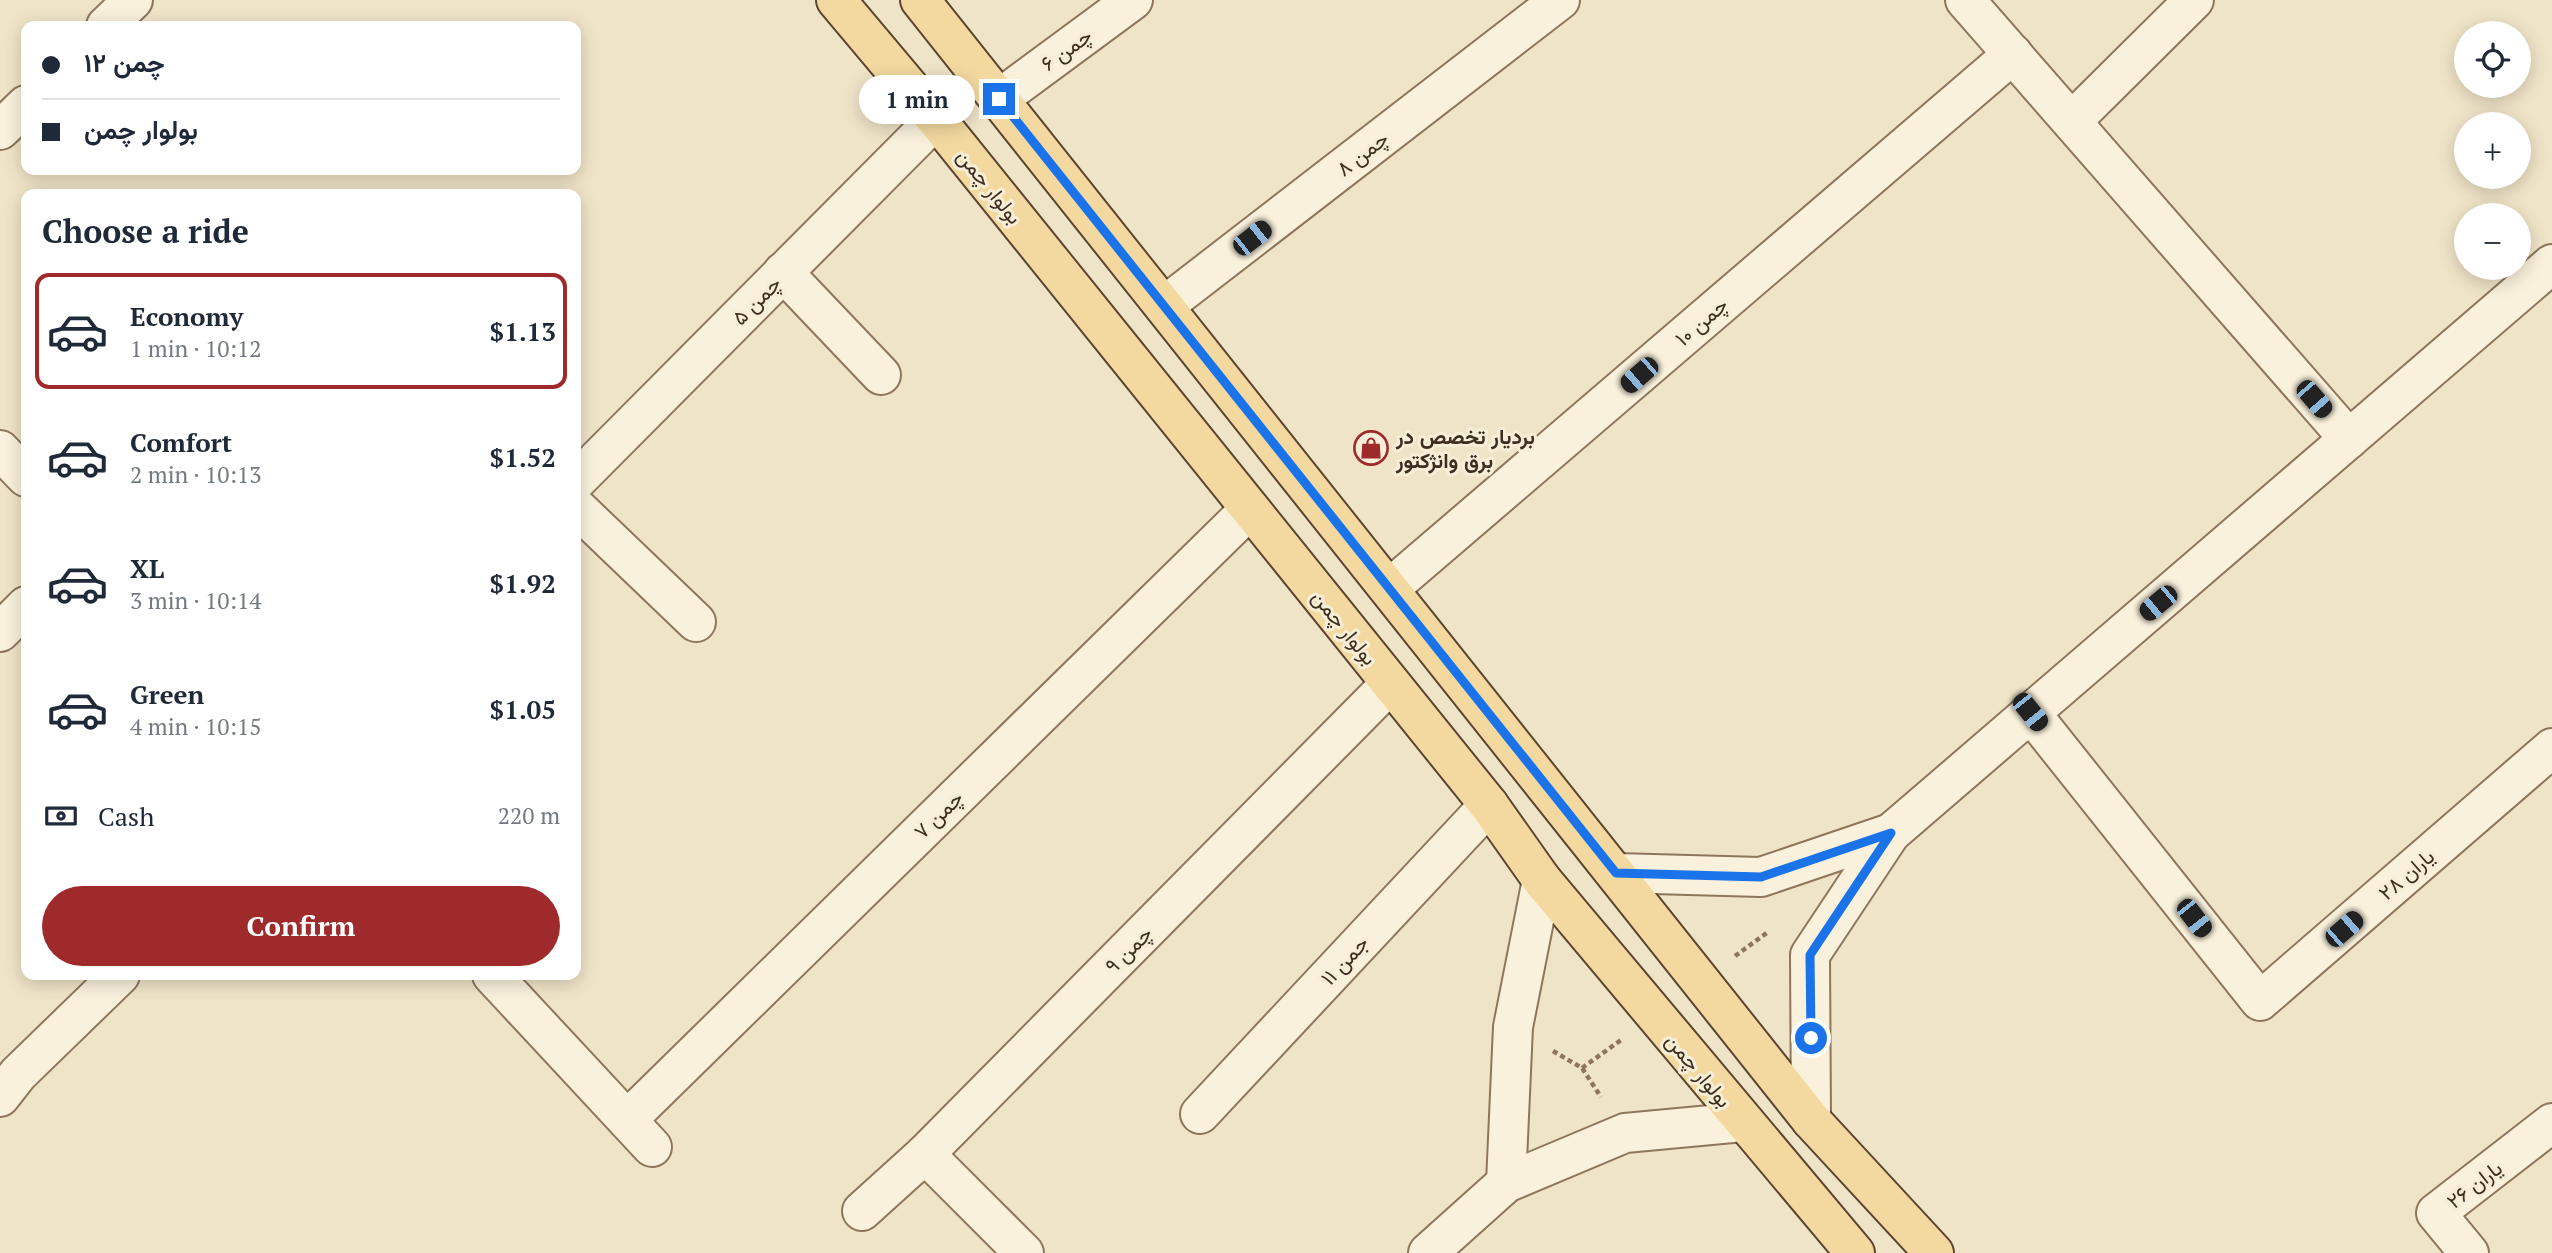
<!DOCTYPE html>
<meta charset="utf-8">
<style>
:root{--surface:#fff;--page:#f2f2f3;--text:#1f2937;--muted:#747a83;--line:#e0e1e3;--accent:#9e2a2b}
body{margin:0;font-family:"PT Serif",Vazirmatn,serif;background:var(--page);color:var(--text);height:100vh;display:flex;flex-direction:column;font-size:26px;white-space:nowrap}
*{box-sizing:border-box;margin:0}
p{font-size:23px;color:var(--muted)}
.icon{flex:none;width:38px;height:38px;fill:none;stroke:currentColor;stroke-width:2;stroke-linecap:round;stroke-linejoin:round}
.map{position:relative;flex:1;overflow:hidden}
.drawer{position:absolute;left:21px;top:189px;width:560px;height:791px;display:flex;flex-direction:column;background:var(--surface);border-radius:14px;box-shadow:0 4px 18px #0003}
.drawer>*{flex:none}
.top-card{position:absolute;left:21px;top:21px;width:560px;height:154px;border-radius:14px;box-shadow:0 4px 18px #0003;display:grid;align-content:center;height:154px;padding:0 21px;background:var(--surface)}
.controls{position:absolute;left:2454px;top:21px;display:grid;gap:14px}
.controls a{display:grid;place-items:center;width:77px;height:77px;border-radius:50%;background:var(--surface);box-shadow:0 4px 18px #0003;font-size:35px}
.end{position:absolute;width:32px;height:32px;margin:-16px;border:9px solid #1a73e8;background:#fff;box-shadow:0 0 0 4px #fff}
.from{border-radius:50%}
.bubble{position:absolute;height:49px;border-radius:24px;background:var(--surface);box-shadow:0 4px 18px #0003;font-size:23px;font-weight:800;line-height:49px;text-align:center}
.car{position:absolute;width:21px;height:42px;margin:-21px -10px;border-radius:9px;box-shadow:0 0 5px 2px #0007;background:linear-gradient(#222 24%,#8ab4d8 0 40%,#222 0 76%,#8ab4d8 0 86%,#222 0)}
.top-card b{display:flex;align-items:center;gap:24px;height:66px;font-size:26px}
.top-card b+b{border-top:2px solid var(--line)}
.top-card i{width:18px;height:18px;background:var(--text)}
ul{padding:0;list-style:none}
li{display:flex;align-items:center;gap:21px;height:116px;margin:0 14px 10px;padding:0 7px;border:4px solid transparent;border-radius:14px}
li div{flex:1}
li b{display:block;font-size:26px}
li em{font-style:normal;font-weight:800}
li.active{border-color:var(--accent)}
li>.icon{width:63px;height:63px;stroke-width:1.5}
h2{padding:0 21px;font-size:32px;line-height:84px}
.pay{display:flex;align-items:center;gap:18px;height:77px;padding:0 21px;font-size:26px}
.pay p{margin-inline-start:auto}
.cta{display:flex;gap:14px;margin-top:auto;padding:14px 21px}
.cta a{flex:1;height:80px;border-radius:42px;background:var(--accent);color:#fff;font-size:28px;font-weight:800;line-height:80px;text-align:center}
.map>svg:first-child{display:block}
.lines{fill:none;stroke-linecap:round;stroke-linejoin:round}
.minor-casing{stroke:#8d765c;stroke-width:42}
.major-casing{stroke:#5b4430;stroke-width:42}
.path{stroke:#8d765c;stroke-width:4.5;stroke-dasharray:5 3.5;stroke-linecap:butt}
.minor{stroke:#faf1dc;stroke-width:38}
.major{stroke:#f3d9a0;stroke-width:38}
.route{stroke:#1a73e8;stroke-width:9}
.labels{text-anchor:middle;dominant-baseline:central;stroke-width:6;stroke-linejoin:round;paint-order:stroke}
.street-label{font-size:21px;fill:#3d2e20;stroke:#f7eed8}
.poi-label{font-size:21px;font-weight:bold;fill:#3d2e20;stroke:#f7eed8;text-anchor:start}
</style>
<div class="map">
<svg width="2552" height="1253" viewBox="0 0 2552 1253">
<rect width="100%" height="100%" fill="#f0e4c8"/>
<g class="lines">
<g class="minor-casing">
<g id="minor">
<path d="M1965 0 2349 439"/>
<path d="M106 26 133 0"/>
<path d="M999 99 1133 0"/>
<path d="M2072 121 2194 0"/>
<path d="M0 130 26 105"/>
<path d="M783 272 881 375"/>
<path d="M1164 306 1560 0"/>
<path d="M0 450 26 477"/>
<path d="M576 481 936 119"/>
<path d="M576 507 696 622"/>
<path d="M1390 588 2013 54"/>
<path d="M0 632 26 606"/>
<path d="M2030 712 2260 1001 2552 748"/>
<path d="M1616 873 1761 877 1891 833"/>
<path d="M492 975 652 1147"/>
<path d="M0 1097 18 1074 120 975"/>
<path d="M1200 1114 1489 805"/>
<path d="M627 1120 1250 509"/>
<path d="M1811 1120 1810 955 1891 833 2552 264"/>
<path d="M925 1154 1024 1253"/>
<path d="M1506 1183 1513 1027 1542 880"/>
<path d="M862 1211 925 1154 1390 684"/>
<path d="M1428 1253 1506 1183 1625 1133 1743 1122"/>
<path d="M2469 1253 2436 1213 2552 1123"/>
</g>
</g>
<g class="major-casing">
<g id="major">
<path d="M836 0 936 119 1489 805 1542 880 1855 1253"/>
<path d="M920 0 1811 1120 1934 1253"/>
</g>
</g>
<g class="path">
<path d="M1735 956 1768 932"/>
<path d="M1553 1051 1582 1068 1601 1097"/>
<path d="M1582 1068 1621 1040"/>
</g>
<use href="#minor" class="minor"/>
<use href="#major" class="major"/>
</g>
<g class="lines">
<path class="route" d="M999 99 1616 873 1761 877 1891 833 1810 955 1811 1038"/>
</g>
<defs>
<g id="shop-ring" transform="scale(1.75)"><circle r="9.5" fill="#f7eed8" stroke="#9e2a2b" stroke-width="1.5"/><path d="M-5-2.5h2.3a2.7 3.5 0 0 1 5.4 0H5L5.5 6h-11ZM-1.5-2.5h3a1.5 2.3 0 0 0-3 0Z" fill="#9e2a2b"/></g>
</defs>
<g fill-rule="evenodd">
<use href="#shop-ring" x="1371" y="448"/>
</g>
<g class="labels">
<g class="street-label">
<text transform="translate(1066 49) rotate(-36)">چمن ۶</text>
<text transform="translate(1362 153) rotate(-38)">چمن ۸</text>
<text transform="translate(990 186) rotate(51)">بولوار چمن</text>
<text transform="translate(756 300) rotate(-45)">چمن ۵</text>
<text transform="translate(1701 321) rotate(-41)">چمن ۱۰</text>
<text transform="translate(1345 627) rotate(51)">بولوار چمن</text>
<text transform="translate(938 814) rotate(-44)">چمن ۷</text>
<text transform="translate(2406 874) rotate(-41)">یاران ۲۸</text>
<text transform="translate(1128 949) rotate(-45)">چمن ۹</text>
<text transform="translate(1344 960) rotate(-47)">جمن ۱۱</text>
<text transform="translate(1699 1070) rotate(50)">بولوار چمن</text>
<text transform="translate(2474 1184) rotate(-38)">یاران ۲۶</text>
</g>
<g class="poi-label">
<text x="1396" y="436">بردیار تخصص در<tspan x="1396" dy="24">برق وانژکتور</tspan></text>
</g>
</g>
</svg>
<div class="controls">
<a><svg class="icon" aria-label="locate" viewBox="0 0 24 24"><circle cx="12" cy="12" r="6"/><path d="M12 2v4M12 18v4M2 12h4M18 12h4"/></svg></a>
<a>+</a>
<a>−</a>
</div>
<i class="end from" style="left:1811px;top:1038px"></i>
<i class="end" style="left:999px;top:99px"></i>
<div class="bubble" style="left:859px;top:75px;width:116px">1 min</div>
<i class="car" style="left:1252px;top:238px;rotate:52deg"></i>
<i class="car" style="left:1639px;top:375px;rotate:229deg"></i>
<i class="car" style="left:2314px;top:399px;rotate:139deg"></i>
<i class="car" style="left:2158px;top:603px;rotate:230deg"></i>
<i class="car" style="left:2030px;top:712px;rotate:141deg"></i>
<i class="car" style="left:2194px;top:918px;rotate:142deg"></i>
<i class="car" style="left:2344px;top:929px;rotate:49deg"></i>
<div class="top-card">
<b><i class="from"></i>چمن ۱۲</b>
<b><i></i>بولوار چمن</b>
</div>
<section class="drawer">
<h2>Choose a ride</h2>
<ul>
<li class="active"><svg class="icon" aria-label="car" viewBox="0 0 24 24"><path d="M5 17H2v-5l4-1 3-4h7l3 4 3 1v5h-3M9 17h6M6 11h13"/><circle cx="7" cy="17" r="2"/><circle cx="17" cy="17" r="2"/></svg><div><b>Economy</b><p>1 min · 10:12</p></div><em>$1.13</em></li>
<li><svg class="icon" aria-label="car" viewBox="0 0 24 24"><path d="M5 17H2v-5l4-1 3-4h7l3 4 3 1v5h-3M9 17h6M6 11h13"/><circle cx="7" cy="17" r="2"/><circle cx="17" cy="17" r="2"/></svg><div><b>Comfort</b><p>2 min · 10:13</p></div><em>$1.52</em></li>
<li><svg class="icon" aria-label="car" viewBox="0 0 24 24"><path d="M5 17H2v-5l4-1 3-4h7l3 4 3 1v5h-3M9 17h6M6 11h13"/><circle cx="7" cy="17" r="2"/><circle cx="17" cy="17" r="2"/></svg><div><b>XL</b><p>3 min · 10:14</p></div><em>$1.92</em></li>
<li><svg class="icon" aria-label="car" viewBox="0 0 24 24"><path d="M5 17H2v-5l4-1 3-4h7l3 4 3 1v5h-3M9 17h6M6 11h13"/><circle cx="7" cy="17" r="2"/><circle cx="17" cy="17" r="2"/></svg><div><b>Green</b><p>4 min · 10:15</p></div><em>$1.05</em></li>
</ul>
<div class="pay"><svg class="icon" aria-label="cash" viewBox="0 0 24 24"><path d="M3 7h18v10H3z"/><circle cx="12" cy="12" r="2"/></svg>Cash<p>220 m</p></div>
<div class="cta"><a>Confirm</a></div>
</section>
</div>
